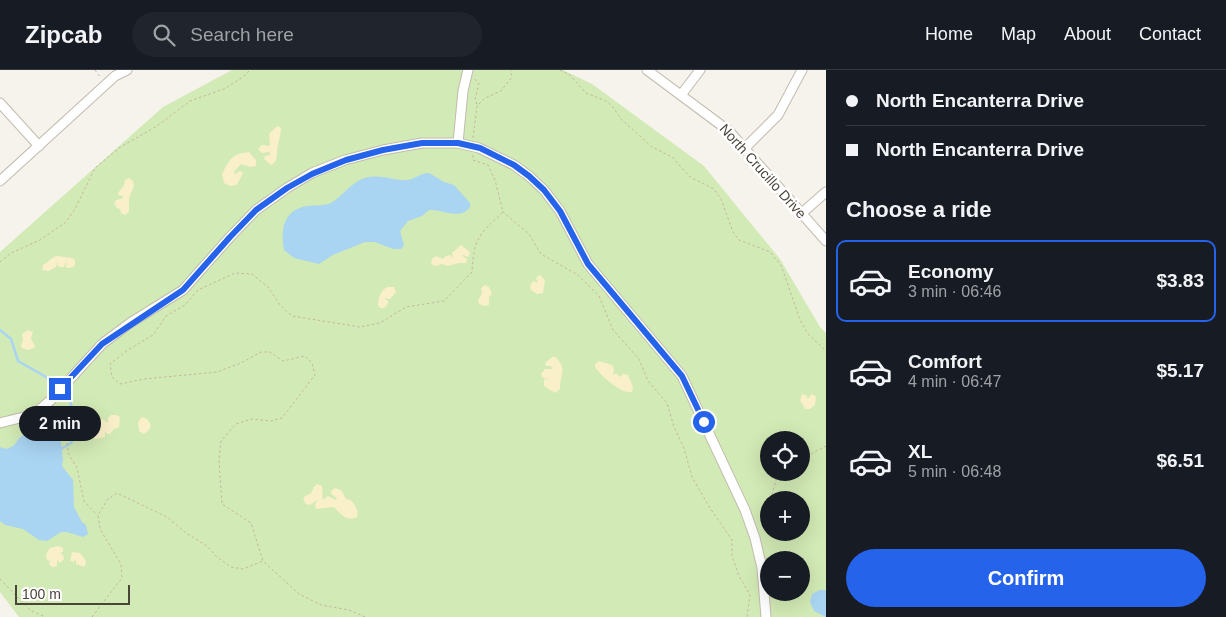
<!DOCTYPE html>
<meta charset="utf-8">
<style>
:root{--surface:#171b24;--page:#20242c;--text:#f1f3f6;--muted:#9ea1a6;--line:#363941;--accent:#2563eb}
body{margin:0;font-family:Arial,sans-serif;background:var(--page);color:var(--text);height:100vh;display:flex;flex-direction:column;font-size:19px;white-space:nowrap}
*{box-sizing:border-box;margin:0}
p{font-size:16px;color:var(--muted)}
.icon{flex:none;width:28px;height:28px;fill:none;stroke:currentColor;stroke-width:2;stroke-linecap:round;stroke-linejoin:round}
.map{position:relative;flex:1;overflow:hidden}
.side{display:flex;flex-direction:column;background:var(--surface);width:400px}
.side>*{flex:none}
.top-card{display:grid;align-content:center;height:110px;padding:0 20px;background:var(--surface)}
.controls{position:absolute;left:760px;top:361px;display:grid;gap:10px}
.controls a{display:grid;place-items:center;width:50px;height:50px;border-radius:50%;background:var(--surface);box-shadow:0 5px 20px #0002;font-size:25px}
.scale{position:absolute;left:15px;bottom:12px;width:115px;box-sizing:border-box;padding-left:5px;border:2px solid #4b4439;border-top:0;font-size:14px;line-height:18px;white-space:nowrap;color:#4b4439;-webkit-text-stroke:4px #fff;paint-order:stroke}
.end{position:absolute;width:22px;height:22px;margin:-11px;border:6px solid #2563eb;background:#fff;box-shadow:0 0 0 2px #fff}
.from{border-radius:50%}
.bubble{position:absolute;height:35px;border-radius:18px;background:var(--surface);box-shadow:0 5px 20px #0002;font-size:16px;font-weight:800;line-height:35px;text-align:center}
.top-card b{display:flex;align-items:center;gap:18px;height:48px;font-size:19px}
.top-card b+b{border-top:1px solid var(--line)}
.top-card i{width:12px;height:12px;background:var(--text)}
ul{padding:0;list-style:none}
li{display:flex;align-items:center;gap:15px;height:82px;margin:0 10px 8px;padding:0 10px;border:2px solid transparent;border-radius:10px}
li div{flex:1}
li b{display:block;font-size:19px}
li em{font-style:normal;font-weight:800}
li.active{border-color:var(--accent)}
li>.icon{width:45px;height:45px;stroke-width:1.5}
h2{padding:0 20px;font-size:22px;line-height:60px}
.primary-button{display:flex;gap:10px;margin-top:auto;padding:10px 20px}
.primary-button a{flex:1;height:58px;border-radius:30px;background:var(--accent);color:#fff;font-size:20px;font-weight:800;line-height:58px;text-align:center}
header{display:flex;align-items:center;gap:30px;box-sizing:border-box;height:70px;padding:0 25px;background:var(--surface);border-bottom:1px solid var(--line)}
header strong{font-size:24px}
nav{display:flex;gap:28px;margin-inline-start:auto;font-size:18px}
.search{width:350px;height:45px;background:var(--page);display:flex;align-items:center;gap:12px;box-sizing:border-box;padding:0 18px;border-radius:28px;color:var(--muted);font-size:19px}
main{display:flex;flex:1;min-height:0}
.map>svg:first-child{display:block}
.green{fill:#d2eab5;fill-rule:evenodd}
.sand{fill:#f9efc9}
.water{fill:#a9d4f2}
.lines{fill:none;stroke-linecap:round;stroke-linejoin:round}
.stream{stroke:#a9d4f2;stroke-width:2.5}
.street-casing{stroke:#c2bbae;stroke-width:11}
.path{stroke:#c4b79f;stroke-width:1;stroke-dasharray:2.5 2.5;stroke-linecap:butt}
.street{stroke:#fff;stroke-width:9}
.route{stroke:#2563eb;stroke-width:6}
.labels{text-anchor:middle;dominant-baseline:central;stroke-width:5;stroke-linejoin:round;paint-order:stroke}
.street-label{font-size:14px;fill:#4b4439;stroke:#fff}
</style>
<header>
<strong>Zipcab</strong>
<div class="search"><svg class="icon" aria-label="search" viewBox="0 0 24 24"><circle cx="10" cy="10" r="6"/><path d="M15 15l6 6"/></svg>Search here</div>
<nav><a>Home</a><a>Map</a><a>About</a><a>Contact</a></nav>
</header>
<main>
<div class="map">
<svg width="826" height="547" viewBox="0 0 826 547">
<rect width="100%" height="100%" fill="#f6f3ec"/>
<path class="green" d="M232 0H563L592 14 704 96 780 189 820 257 826 263V547H19L0 522V182L163 37ZM769 370H801V402H769ZM769 430H801V462H769ZM769 490H801V522H769Z"/>
<g class="sand">
<path d="M278 56 281 58C281 64 279 69 278 75 276 82 279 88 273 94L271 95 264 89 265 86 270 85V82L262 83 258 79 262 75 270 76 269 64 275 58Z"/>
<path d="M249 82 256 90V96L250 97 241 94 234 102 235 104 240 101 243 103 237 115 230 116 224 113 222 104C230 89 231 84 249 82Z"/>
<path d="M129 108 133 111 134 116 129 128V142L125 145 121 143 120 139 117 138 114 133 116 130 123 128V126L118 125V123L124 115 125 110Z"/>
<path d="M461 175 470 182 468 187 463 185 462 186 467 189 466 193H458L448 196 442 194 435 196 431 194 432 189 436 186 443 189 446 186 450 185 453 188 452 183Z"/>
<path d="M57 186 72 188 75 190V195C73 198 69 199 65 197L67 194 66 192 64 197H60L57 195V191L56 197 48 201 42 200 43 195C49 192 51 187 57 186Z"/>
<path d="M540 205 545 210 543 223 537 224 531 220 530 216 533 211 538 213 536 208Z"/>
<path d="M485 215 489 217 492 224 489 227V235L484 236 479 234 478 230 482 224 481 218Z"/>
<path d="M388 217H394L396 222 390 229 384 228 388 231V234L384 238H380L378 235C378 228 381 219 388 217Z"/>
<path d="M28 260 33 262 31 269 35 276 34 278 28 280 22 278 21 275 23 270 22 264Z"/>
<path d="M552 287H556C568 302 560 302 560 319L555 323 544 316V309L550 310 542 307 541 304 545 299H552L551 296H546L545 293Z"/>
<path d="M599 291 612 295 614 299 613 305 616 303 620 307 623 304 628 305 633 317 632 322C621 324 601 306 595 297V294Z"/>
<path d="M802 324 806 325 808 329 811 324 816 326 815 335 810 339H805L800 330Z"/>
<path d="M111 345H116L120 347 119 357 114 359 110 364H107L105 361V367L95 369 93 366 94 361 100 360 95 357 98 351 102 349 108 353V348Z"/>
<path d="M142 347 147 349 151 355 149 360 144 364 139 361 138 352Z"/>
<path d="M317 414 322 416 323 430 328 426 336 430 337 428 331 424V421L335 418 341 420 346 429 350 430C355 433 359 441 357 447 347 452 340 444 334 437L316 439 315 436 317 430 310 435 306 434 303 429 305 426 311 423 314 417Z"/>
<path d="M58 476 63 478V482L60 483 63 485 64 489 60 493 57 490V496L52 497 49 494 50 491 47 490 46 484 50 478Z"/>
<path d="M72 482 80 483 86 491 85 497 76 494V489L74 492 70 491Z"/>
</g>
<g class="water">
<path d="M429 103 444 112 454 115 470 133V137C460 151 443 139 429 140L422 146 408 151 400 161 404 175 401 179H393L375 172H365L333 185 319 194 294 188 284 180C280 159 284 139 308 136 316 135 324 136 331 133 341 127 348 117 358 111 376 101 391 111 407 110 416 109 420 103 429 103Z"/>
<path d="M47 359 53 363 60 364 63 390 62 396 73 410 74 437 82 452 86 455 88 464 83 467 67 462H61L47 471 39 470 23 459 5 455 0 451V377L6 379C17 376 15 371 22 366 29 360 39 360 47 359Z"/>
<path d="M820 520H826V547L814 541 810 532 812 524Z"/>
</g>
<g class="lines">
<g class="stream">
<path d="M0 260 11 269 18 291 53 311 59 317"/>
<path d="M61 379 71 373 77 361 69 326 63 320"/>
</g>
<g class="street-casing">
<g id="street">
<path d="M647 0 729 61 826 171"/>
<path d="M681 25 700 0"/>
<path d="M0 33 39 76"/>
<path d="M458 73 463 21 468 0"/>
<path d="M745 78 778 45 802 0"/>
<path d="M0 111 115 6 127 0"/>
<path d="M802 143 826 122"/>
<path d="M0 353 28 346 38 341 52 329 102 274 130 253 183 220 230 167 256 140 287 118 312 103 345 90 383 80 422 73H458L479 78 514 95 529 106 544 120 560 141 588 194 682 306 745 440 755 468 762 498 766 547"/>
</g>
</g>
<g class="path">
<path d="M95 0 101 8"/>
<path d="M560 0 570 5 586 23 606 31 612 36 622 50 652 77 672 87 690 107 714 119 721 129 733 162 739 170 770 182 781 195 800 250 808 264 826 281"/>
<path d="M475 9 479 14 475 29 477 35"/>
<path d="M473 68 477 36 485 28 501 21 512 7 511 0"/>
<path d="M473 85V90L488 95 495 110 503 142 529 164 541 184 578 205 599 226 613 260 639 289 648 311 667 333 674 357 684 378 692 407 710 438 732 470V486L739 506 750 525 747 547"/>
<path d="M0 192 11 183 40 170 66 152 75 139 95 98 119 78 157 56 190 31 224 19 243 7 250 0"/>
<path d="M60 349 65 362 69 385 77 398 84 431 97 445"/>
<path d="M801 385 811 384 826 376"/>
<path d="M772 425 778 402"/>
<path d="M0 509 30 540 45 547"/>
<path d="M92 547 122 508 121 494 100 459 98 445 108 429 117 423 167 447 186 463 207 476 217 487 231 497 243 499 263 491"/>
<path d="M365 547 349 540 321 535 299 524 263 491 251 453 222 434 219 390 221 371 236 354 252 349 271 351 282 348 315 305 312 293 305 286 283 291 270 282H261L241 293 217 302 144 309 120 314 112 307 110 294 128 280 153 265 166 246 185 235 198 220 235 203 252 204 268 217 280 235 292 246 360 257 380 253 406 237 444 231 472 202C474 167 479 165 503 142"/>
</g>
<use href="#street" class="street"/>
</g>
<g class="lines">
<path class="route" d="M60 319 102 274 183 220 230 167 256 140 287 118 312 104 346 90 383 80 422 73H458L480 78 514 95 529 106 544 120 560 141 588 194 682 306 704 352"/>
</g>
<g class="labels">
<g class="street-label">
<text transform="translate(763 101) rotate(48)">North Crucillo Drive</text>
</g>
</g>
</svg>
<div class="controls">
<a><svg class="icon" aria-label="locate" viewBox="0 0 24 24"><circle cx="12" cy="12" r="6"/><path d="M12 2v4M12 18v4M2 12h4M18 12h4"/></svg></a>
<a>+</a>
<a>−</a>
</div>
<div class="scale">100 m</div>
<i class="end from" style="left:704px;top:352px"></i>
<i class="end" style="left:60px;top:319px"></i>
<div class="bubble" style="left:19px;top:336px;width:82px">2 min</div>
</div>
<section class="side">
<div class="top-card">
<b><i class="from"></i>North Encanterra Drive</b>
<b><i></i>North Encanterra Drive</b>
</div>
<h2>Choose a ride</h2>
<ul>
<li class="active"><svg class="icon" aria-label="car" viewBox="0 0 24 24"><path d="M5 17H2v-5l4-1 3-4h7l3 4 3 1v5h-3M9 17h6M6 11h13"/><circle cx="7" cy="17" r="2"/><circle cx="17" cy="17" r="2"/></svg><div><b>Economy</b><p>3 min · 06:46</p></div><em>$3.83</em></li>
<li><svg class="icon" aria-label="car" viewBox="0 0 24 24"><path d="M5 17H2v-5l4-1 3-4h7l3 4 3 1v5h-3M9 17h6M6 11h13"/><circle cx="7" cy="17" r="2"/><circle cx="17" cy="17" r="2"/></svg><div><b>Comfort</b><p>4 min · 06:47</p></div><em>$5.17</em></li>
<li><svg class="icon" aria-label="car" viewBox="0 0 24 24"><path d="M5 17H2v-5l4-1 3-4h7l3 4 3 1v5h-3M9 17h6M6 11h13"/><circle cx="7" cy="17" r="2"/><circle cx="17" cy="17" r="2"/></svg><div><b>XL</b><p>5 min · 06:48</p></div><em>$6.51</em></li>
</ul>
<div class="primary-button"><a>Confirm</a></div>
</section>
</main>
